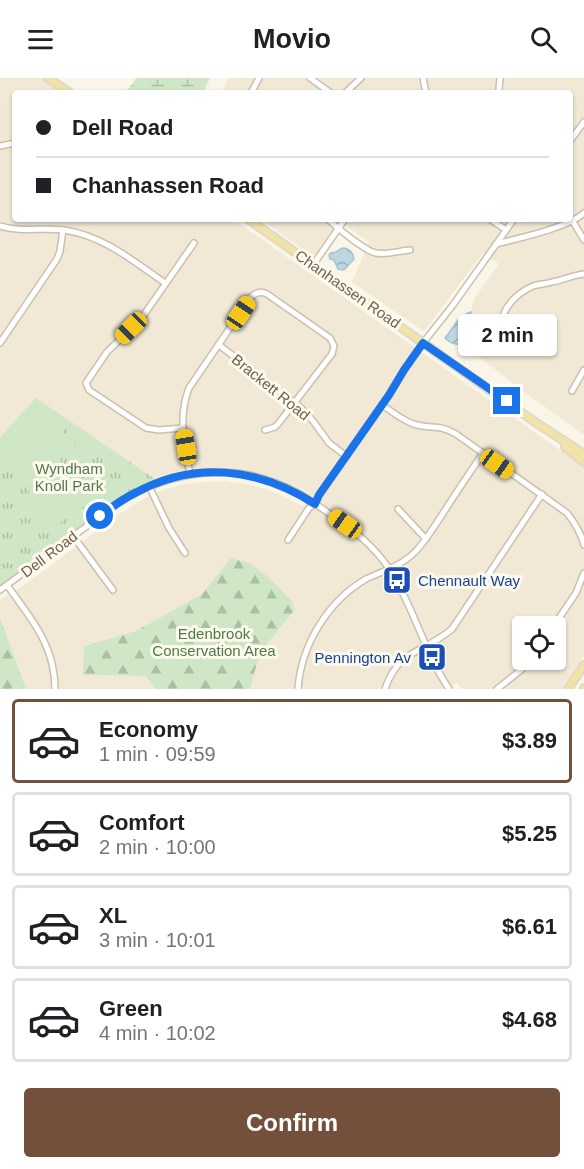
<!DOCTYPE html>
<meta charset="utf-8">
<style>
:root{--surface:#fff;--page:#f6f6f6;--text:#202124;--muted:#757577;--line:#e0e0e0;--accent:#72503c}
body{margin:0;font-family:Arial,sans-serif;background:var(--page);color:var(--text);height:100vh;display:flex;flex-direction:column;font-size:22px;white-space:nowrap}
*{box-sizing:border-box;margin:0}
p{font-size:20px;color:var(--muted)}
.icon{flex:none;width:33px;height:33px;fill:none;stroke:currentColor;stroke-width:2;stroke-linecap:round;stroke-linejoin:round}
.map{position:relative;height:611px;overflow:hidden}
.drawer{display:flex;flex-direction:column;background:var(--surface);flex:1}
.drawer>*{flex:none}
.guide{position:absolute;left:12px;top:12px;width:561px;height:132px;border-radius:6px;box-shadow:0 2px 4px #0004;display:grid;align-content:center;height:132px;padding:0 24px;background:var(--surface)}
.controls{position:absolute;left:512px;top:538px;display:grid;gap:12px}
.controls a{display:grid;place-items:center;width:54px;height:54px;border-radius:6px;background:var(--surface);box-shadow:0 2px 4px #0004;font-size:30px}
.end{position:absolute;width:27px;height:27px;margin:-14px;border:8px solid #1a73e8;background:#fff;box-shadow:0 0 0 3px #fff}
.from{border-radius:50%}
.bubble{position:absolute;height:42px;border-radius:6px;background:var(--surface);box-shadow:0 2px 4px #0004;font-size:20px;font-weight:800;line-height:42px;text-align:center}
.car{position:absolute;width:18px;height:36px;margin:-18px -9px;border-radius:8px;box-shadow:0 0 4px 2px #0007;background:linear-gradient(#f5c518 24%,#345 0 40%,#f5c518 0 76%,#345 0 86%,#f5c518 0)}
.guide b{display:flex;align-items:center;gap:21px;height:57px;font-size:22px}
.guide b+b{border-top:2px solid var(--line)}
.guide i{width:15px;height:15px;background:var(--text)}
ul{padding:10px 0 0;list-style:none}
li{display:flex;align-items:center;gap:18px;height:84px;margin:0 12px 9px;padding:0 12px;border:3px solid var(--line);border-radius:6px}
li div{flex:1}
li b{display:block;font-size:22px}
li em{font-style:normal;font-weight:800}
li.selected{border-color:var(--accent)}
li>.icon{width:54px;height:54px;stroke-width:1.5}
.action{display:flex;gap:12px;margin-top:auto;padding:12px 24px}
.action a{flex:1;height:69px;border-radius:6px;background:var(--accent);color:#fff;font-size:24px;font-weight:800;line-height:69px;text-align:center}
header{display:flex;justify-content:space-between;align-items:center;height:78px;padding:0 24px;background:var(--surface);font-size:27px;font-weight:800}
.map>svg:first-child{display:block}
.residential{fill:#f1e9d6;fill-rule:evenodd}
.grass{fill:url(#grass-tufts)}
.forest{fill:url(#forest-firs)}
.wetland{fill:url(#wetland-marsh)}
.garden{fill:#cfe6c7}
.water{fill:url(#water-waves);stroke:#a5c4d2;stroke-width:1.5}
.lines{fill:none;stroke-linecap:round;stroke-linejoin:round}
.minor-casing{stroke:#cbbfae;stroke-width:8}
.major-casing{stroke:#dad6d1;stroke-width:10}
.minor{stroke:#fff;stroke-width:5}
.major{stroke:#f1e2a7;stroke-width:7}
.route{stroke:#1a73e8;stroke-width:8}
.labels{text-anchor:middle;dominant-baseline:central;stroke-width:6;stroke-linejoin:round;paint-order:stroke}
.street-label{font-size:15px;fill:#71604e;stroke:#fdf9ed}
.park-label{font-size:15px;fill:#517a4b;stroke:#fdf9ed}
.transit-label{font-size:15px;fill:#164399;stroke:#fdf9ed;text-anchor:start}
</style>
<header><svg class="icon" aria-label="menu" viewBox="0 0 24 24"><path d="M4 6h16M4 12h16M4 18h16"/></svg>Movio<svg class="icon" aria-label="search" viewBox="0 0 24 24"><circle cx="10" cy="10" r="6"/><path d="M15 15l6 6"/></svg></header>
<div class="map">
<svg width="584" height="611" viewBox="0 0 584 611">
<defs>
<pattern id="grass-tufts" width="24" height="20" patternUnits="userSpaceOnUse" patternTransform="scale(1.5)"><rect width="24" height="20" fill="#cfe6c7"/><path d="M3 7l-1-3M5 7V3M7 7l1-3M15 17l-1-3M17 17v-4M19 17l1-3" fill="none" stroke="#acbea4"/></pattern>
<pattern id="forest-firs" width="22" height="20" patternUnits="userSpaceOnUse" patternTransform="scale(1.5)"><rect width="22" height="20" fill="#cfe6c7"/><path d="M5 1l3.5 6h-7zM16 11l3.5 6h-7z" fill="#acbea4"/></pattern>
<pattern id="wetland-marsh" width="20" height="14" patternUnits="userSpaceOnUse" patternTransform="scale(1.5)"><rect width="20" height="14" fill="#cfe6c7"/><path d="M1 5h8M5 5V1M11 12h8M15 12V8" fill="none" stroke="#acbea4"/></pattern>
<pattern id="water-waves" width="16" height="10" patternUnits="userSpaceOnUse" patternTransform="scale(1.5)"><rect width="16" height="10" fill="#bed6e1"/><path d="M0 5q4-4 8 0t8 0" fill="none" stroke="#9fb1b9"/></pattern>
</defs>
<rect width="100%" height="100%" fill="#faf6e7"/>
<g class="residential">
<path d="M0 0H49L70 15H15V141H233L584 389V577L562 611H462L456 605 450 611H250L259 574 295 532 231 480 202 516 136 553 84 568 83 597 145 598 156 611H25L0 540V522L26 506 118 437 145 420 165 411 186 406 205 404 225 403 247 406 269 412 303 428 311 417 304 412 273 398 235 391 217 390 200 391 181 393 155 401 36 321 0 359ZM522 549H555V582H522Z"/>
<path d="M228 0H584V357L531 319 476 277 472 264 471 234 474 221 499 186 483 175 425 252H422L352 204 369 164 339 143 315 177 310 176 260 141H570V15H222Z"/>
</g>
<path class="grass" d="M36 320 155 401 133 412 114 424 0 508V359Z"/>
<g class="forest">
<path d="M231 480 251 486 269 500 292 523 295 532 260 574 250 611H156L145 598 83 597 84 568 136 553 202 516Z"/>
<path d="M0 540 25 608V611H0Z"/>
</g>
<path class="wetland" d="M136 0H210L203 15H123L132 7Z"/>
<g class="garden">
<path d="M34 324 66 350 28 400 0 380V368Z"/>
<path d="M82 356 103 371 95 382 85 376 89 379 83 388 68 378Z"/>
<path d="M53 376 80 400 94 418 93 422 44 456C20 422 25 404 53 376Z"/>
</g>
<g class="water">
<path d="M342 170C350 170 353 174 354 181L344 192 338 191 334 182 330 181 329 177 331 175 336 174Z"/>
<path d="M471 234 472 264C460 266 454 269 445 260 453 251 458 237 471 234Z"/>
</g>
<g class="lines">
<g class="minor-casing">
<g id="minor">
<path d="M310 0 331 15"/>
<path d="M423 0 426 15"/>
<path d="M499 11 500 0"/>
<path d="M251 15 259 0"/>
<path d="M345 15 361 0"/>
<path d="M570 63 584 44"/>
<path d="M0 68 15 65"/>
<path d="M328 141C336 149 365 173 376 175 386 177 399 173 410 172"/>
<path d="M490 141 506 152"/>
<path d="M572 142 584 162"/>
<path d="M0 148C22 155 42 149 64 152 104 158 133 183 165 205"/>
<path d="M496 166C519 160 567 150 584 135"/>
<path d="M313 187 345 141"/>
<path d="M0 265 57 181 60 173 63 152"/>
<path d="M219 267 299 328 313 343 329 365 346 378"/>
<path d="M520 271C509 266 500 260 501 246 503 229 517 215 533 208 539 206 546 206 552 204 563 202 573 197 584 196"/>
<path d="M572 313 584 292"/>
<path d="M382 327C393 334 404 344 417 347 433 351 439 346 456 356L567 435C575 445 581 455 584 467"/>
<path d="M183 350 159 352 146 350 89 312 86 305 107 274 141 241 194 165"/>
<path d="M190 396C184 367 178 338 189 310L251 219C256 214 261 213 267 216L330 260 334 268 332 276 278 346 275 349 265 352"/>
<path d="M149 408 169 450 185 475"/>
<path d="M398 431 426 461"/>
<path d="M73 458 113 512"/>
<path d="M288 462 309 430 315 426 319 417 389 317 404 292 423 265 453 227 514 141"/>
<path d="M7 507C31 541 55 567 55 611"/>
<path d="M0 512 117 426C173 390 241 382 300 416 310 422 320 429 330 436 354 452 374 468 390 492 414 529 424 574 449 611"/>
<path d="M553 549 576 515 584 495"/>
<path d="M298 611C301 567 328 523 366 501 383 493 401 488 415 474 425 464 433 450 442 437 455 416 469 396 483 375"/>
<path d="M385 611C398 571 424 575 452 551L542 416"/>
<path d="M497 611 521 592 531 582"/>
</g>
</g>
<g class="major-casing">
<g id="major">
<path d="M48 0 70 15"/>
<path d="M248 141 535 344 584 376"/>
<path d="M565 369 584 384"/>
<path d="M568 611 584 587"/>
<path d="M584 611V610"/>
</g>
</g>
<use href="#minor" class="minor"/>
<use href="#major" class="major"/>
</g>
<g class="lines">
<path class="route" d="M100 438C111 430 122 421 135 415 195 382 258 390 315 426L319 417 389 317 404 292 423 265 507 323"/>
</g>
<defs>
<g id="bus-square" transform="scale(1.5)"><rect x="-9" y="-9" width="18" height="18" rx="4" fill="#1a4fb4" stroke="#fdf9ed"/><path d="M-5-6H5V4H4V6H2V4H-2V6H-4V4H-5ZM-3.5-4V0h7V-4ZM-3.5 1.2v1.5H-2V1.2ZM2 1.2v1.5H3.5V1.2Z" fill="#fff"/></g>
</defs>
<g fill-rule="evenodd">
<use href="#bus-square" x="397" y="502"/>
<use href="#bus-square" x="432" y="579"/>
</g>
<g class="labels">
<g class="street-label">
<text transform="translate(348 211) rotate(35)">Chanhassen Road</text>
<text transform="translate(271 309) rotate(39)">Brackett Road</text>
<text transform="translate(49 476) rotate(-37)">Dell Road</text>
</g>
<g class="park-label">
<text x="69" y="390">Wyndham<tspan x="69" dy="17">Knoll Park</tspan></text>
<text x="214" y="555">Edenbrook<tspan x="214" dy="17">Conservation Area</tspan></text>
</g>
<g class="transit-label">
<text x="418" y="502">Chennault Way</text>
<text x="411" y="579" text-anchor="end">Pennington Av</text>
</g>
</g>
</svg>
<div class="controls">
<a><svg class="icon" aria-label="locate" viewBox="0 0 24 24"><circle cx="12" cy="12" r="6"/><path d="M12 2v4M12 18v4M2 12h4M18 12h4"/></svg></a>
</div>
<i class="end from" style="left:100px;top:438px"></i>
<i class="end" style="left:507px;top:323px"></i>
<div class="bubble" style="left:458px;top:236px;width:99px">2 min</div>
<i class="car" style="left:241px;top:235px;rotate:34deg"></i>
<i class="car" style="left:131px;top:250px;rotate:225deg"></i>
<i class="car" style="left:186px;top:369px;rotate:351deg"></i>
<i class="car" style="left:497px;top:386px;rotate:125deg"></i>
<i class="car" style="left:345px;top:446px;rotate:305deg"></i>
<div class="guide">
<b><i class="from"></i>Dell Road</b>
<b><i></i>Chanhassen Road</b>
</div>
</div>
<section class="drawer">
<ul>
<li class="selected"><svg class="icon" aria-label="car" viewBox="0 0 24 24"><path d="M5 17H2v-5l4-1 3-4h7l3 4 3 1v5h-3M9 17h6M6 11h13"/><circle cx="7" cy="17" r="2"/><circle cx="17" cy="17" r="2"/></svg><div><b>Economy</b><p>1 min · 09:59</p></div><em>$3.89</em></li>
<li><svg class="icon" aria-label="car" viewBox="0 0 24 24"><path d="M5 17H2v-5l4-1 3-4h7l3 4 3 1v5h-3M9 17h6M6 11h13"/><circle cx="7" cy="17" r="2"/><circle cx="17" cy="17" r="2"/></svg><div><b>Comfort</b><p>2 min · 10:00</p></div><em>$5.25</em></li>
<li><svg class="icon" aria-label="car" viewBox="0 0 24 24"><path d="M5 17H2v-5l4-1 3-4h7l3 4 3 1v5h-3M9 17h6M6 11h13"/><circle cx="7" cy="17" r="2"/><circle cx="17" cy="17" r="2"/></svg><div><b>XL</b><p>3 min · 10:01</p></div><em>$6.61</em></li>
<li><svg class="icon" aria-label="car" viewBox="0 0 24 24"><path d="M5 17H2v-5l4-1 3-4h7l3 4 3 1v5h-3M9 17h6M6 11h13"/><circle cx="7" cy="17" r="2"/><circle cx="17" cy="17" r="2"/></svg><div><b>Green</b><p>4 min · 10:02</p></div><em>$4.68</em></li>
</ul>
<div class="action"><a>Confirm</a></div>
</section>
